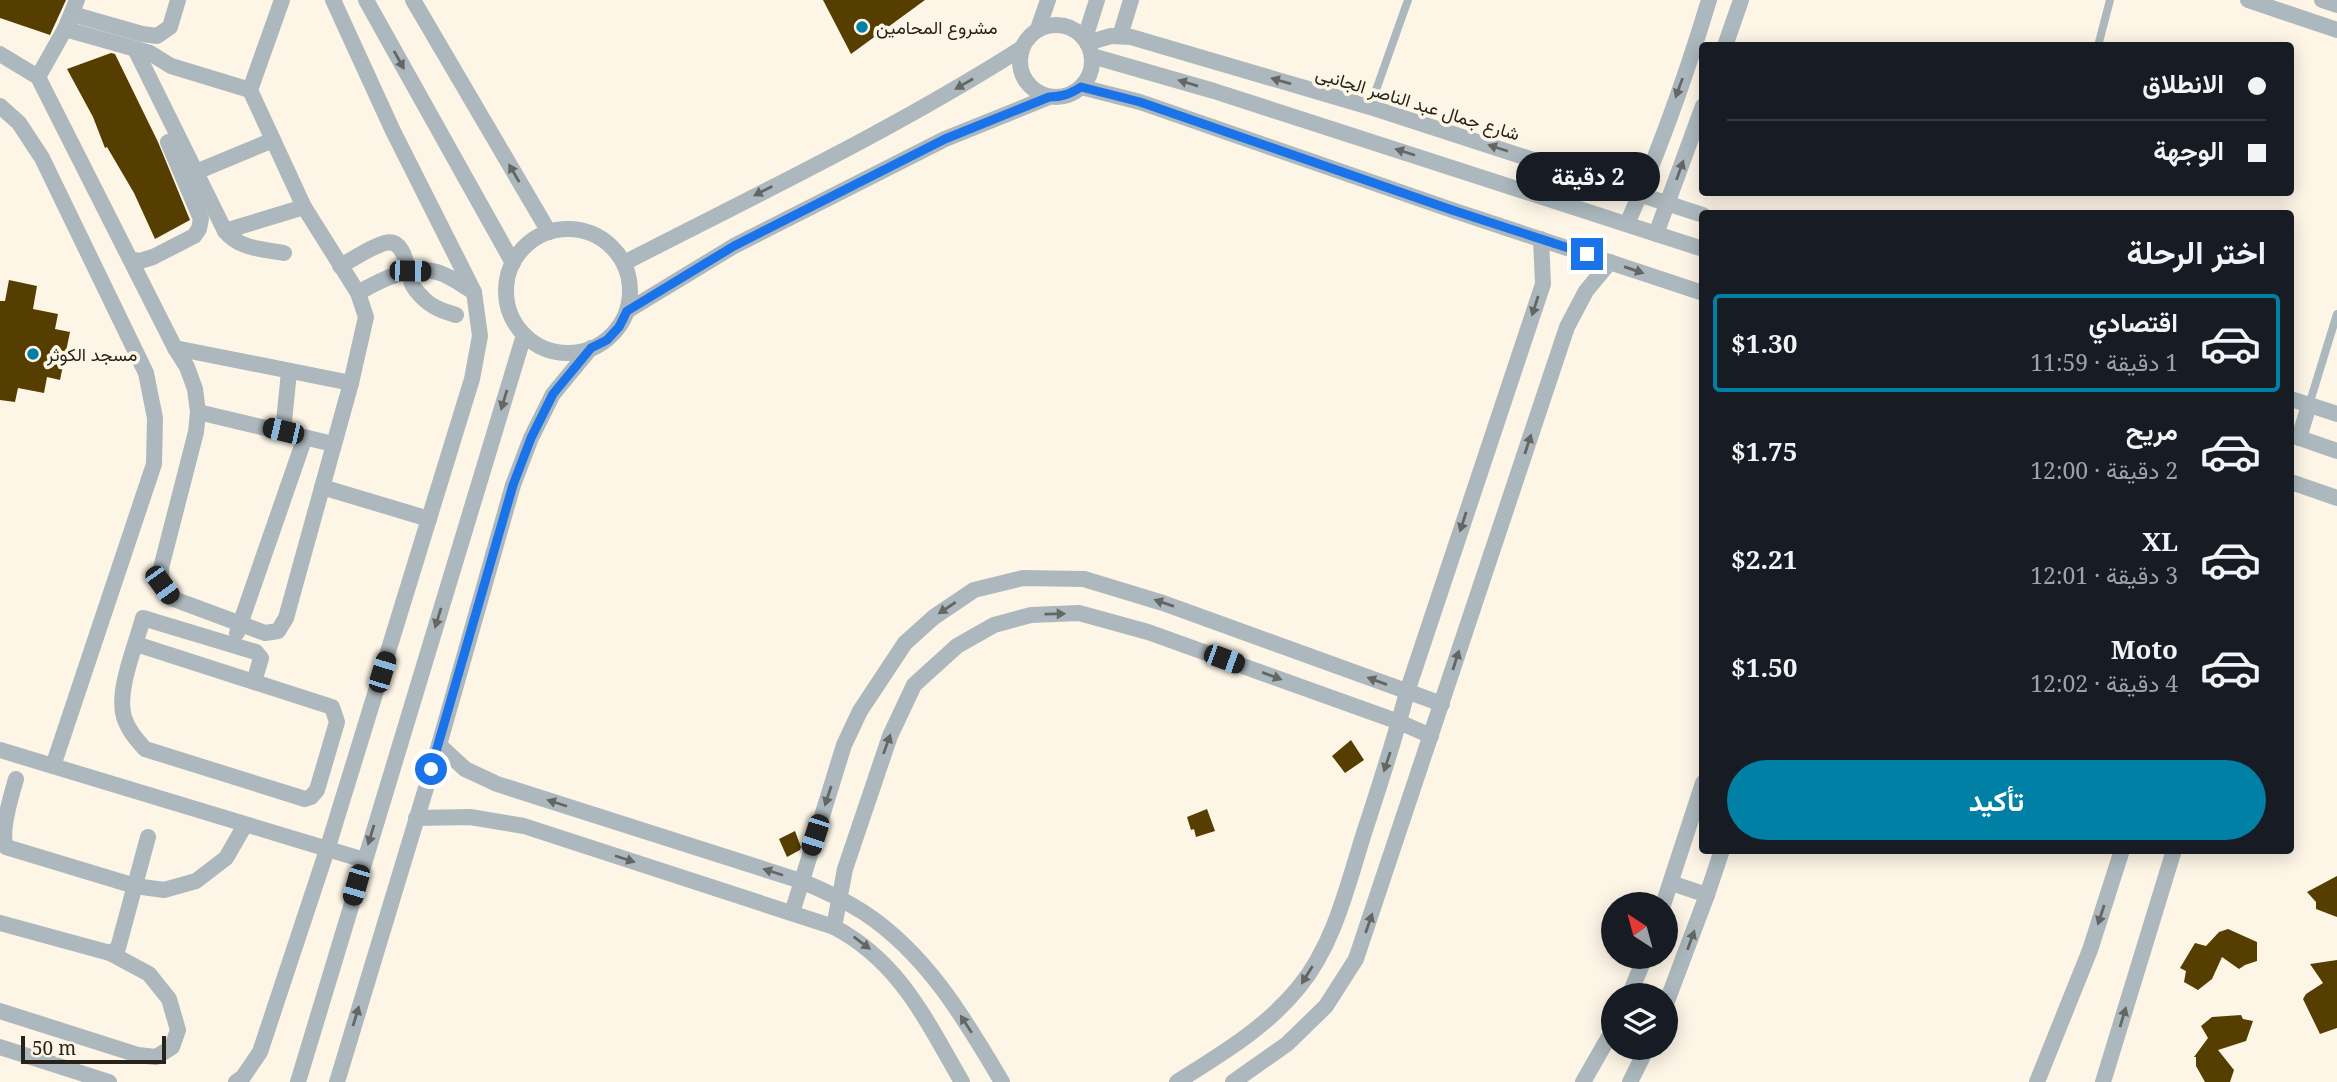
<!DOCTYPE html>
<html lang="ar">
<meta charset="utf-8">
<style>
:root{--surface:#171b24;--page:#242831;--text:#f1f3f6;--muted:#9ea1a6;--line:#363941;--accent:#0080a5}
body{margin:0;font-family:"Noto Serif",Vazirmatn,serif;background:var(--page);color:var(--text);direction:rtl;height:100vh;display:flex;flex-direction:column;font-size:26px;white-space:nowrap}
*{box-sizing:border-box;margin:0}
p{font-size:23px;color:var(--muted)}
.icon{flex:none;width:38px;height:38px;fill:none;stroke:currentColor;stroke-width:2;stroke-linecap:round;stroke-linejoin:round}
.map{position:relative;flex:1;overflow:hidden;direction:ltr}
.details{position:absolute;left:1699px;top:210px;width:595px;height:644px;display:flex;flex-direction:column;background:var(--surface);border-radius:7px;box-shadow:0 4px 18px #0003;direction:rtl}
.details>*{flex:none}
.top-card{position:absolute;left:1699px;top:42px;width:595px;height:154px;border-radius:7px;box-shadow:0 4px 18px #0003;direction:rtl;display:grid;align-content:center;height:154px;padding:0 28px;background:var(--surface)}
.needle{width:46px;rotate:324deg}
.controls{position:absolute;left:1601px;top:892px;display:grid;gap:14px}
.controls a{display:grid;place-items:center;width:77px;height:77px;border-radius:50%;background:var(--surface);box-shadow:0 4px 18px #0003;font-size:35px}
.scale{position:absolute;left:21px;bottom:18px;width:145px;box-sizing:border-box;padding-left:7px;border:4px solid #27231a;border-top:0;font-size:19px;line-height:24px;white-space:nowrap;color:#27231a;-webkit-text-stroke:5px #fdf6e7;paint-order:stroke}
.end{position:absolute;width:32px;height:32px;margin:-16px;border:9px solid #1a73e8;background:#fff;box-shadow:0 0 0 4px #fff}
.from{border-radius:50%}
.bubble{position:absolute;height:49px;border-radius:24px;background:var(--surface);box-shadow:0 4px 18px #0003;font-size:23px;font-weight:700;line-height:49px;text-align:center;direction:rtl}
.car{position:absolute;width:21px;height:42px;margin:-21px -10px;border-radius:9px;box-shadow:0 0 5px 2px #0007;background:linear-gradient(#222 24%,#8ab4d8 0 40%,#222 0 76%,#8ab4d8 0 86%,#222 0)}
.top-card b{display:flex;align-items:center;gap:24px;height:66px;font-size:26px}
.top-card b+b{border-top:2px solid var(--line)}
.top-card i{width:18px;height:18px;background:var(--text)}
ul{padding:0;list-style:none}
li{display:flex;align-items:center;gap:21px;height:98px;margin:0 14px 10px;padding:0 14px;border:4px solid transparent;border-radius:7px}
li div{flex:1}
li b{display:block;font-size:26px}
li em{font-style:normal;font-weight:700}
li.selected{border-color:var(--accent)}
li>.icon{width:63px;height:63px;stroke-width:1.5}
h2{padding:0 28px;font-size:32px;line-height:84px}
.primary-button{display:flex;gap:14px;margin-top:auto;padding:14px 28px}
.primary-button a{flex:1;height:80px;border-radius:42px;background:var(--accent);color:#fff;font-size:28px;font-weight:700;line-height:80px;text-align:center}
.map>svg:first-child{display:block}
.building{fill:#563e00}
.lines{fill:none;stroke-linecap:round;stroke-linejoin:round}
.lane{stroke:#acb8bd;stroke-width:8}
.street{stroke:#acb8bd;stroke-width:16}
.oneway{fill:#636663}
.route{stroke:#1a73e8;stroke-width:9}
.poi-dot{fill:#0080a5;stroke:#fdf6e7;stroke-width:2.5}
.labels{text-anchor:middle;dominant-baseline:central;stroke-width:7;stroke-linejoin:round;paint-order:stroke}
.poi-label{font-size:18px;fill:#27231a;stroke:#fdf6e7;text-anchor:start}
.street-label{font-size:18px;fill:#27231a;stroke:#fdf6e7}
</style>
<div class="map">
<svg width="2337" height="1082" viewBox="0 0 2337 1082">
<rect width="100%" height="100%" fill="#fdf6e7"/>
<g class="building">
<path d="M0 0H66L50 35 0 18Z"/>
<path d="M823 0H925L851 54Z"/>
<path d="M111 53 115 54 158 142 190 220 155 239 134 193 107 147 105 148 93 117 67 69Z"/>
<path d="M9 280 37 286 33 309 58 314 55 329 70 332 60 380 47 377 44 393 18 388 15 402 0 400V301H5Z"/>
<path d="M1351 740 1364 760 1345 773 1332 756Z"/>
<path d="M1207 809 1215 831 1196 837 1194 829 1191 830 1187 817Z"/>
<path d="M795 831 801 847 800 850 787 857 779 839Z"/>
<path d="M2337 876V917L2316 909V902L2307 892Z"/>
<path d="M2228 929 2257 942V961L2245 965 2239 969 2222 957 2212 979 2198 990 2184 982 2186 971 2180 968 2195 943 2206 946 2219 932Z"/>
<path d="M2337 960V1028L2320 1034 2303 999 2306 994 2323 983 2310 964Z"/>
<path d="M2241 1015 2243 1019 2253 1021 2246 1041 2218 1050 2234 1070 2230 1082H2205L2196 1066V1057H2194L2208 1038 2201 1026 2212 1017Z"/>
</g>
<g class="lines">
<g class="lane">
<path d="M2098 46 2110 0"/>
<path d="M1370 107 1408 0"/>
<path d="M2309 405 2337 314"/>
</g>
<g class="street">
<path d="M366 0 513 263"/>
<path d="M413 0 549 232"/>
<path d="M2248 0 2337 30"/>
<path d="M2322 0 2337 5"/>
<path d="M72 14 142 34 157 36 170 27 178 0"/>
<circle cx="1056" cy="61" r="36"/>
<path d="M65 29 150 53 171 66 250 90 282 0"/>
<path d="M1038 29 1048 0"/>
<path d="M1120 36 1131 0"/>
<path d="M1085 38 1097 0"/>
<path d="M1087 43 1111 36 1131 37 1370 107 1703 215"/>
<path d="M1725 46 1741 0"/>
<path d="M135 49 225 231C239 249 263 249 284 253"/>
<path d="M0 54 38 77 130 259 140 261 153 257 194 236 199 229 201 219 168 142"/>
<path d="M1092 56 1214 91 1703 249"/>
<path d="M38 77 65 29 77 0"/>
<path d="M1081 87 1140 102 1452 210 1703 293"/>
<path d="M0 106 19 123 42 158 146 373 155 418 154 464 53 766"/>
<path d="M196 172 273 140"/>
<path d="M1627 224C1659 152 1686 76 1709 0"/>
<circle cx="568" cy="291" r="62"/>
<path d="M225 231 304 207"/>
<path d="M1656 234 1703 106"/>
<path d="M130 259 175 348 187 367 195 389 198 412 196 432 161 568 162 585 171 598 265 633 278 631 286 618 351 383"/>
<path d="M624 263C758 194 895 129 1022 48"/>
<path d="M340 266C354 259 370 247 385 243 406 237 407 272 412 284 414 288 419 294 422 297 431 307 443 311 456 315"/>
<path d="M358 293C380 280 413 263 440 273 452 277 463 286 474 292"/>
<path d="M627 311 734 246 945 139 1049 97"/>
<path d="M175 348 351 383 366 317 358 293 304 207 250 90"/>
<path d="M2291 399 2337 414"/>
<path d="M198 412 333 444"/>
<path d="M283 431 289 372"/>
<path d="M2291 435 2337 451"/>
<path d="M2299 438 2309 405"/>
<path d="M2291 482 2337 498"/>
<path d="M322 487 429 519"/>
<path d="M237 633 305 437"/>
<path d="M136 644 332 707 337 722 317 790 311 797 305 799 145 749C136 739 128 730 124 717 116 691 136 645 143 618L256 652 261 658 254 682"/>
<path d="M439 745 465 769 497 784 801 881C823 890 844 900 863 912 926 953 965 1019 1002 1082"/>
<path d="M0 750 364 860"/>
<path d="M16 779C11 797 0 831 6 847L135 886 164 890 196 881 226 858 245 825"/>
<path d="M416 818 470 817 524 826 834 927C900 962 926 1020 962 1082"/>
<path d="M1671 883 1707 895"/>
<path d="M1663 905 1703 783"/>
<path d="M792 913 844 745 860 711 905 643 934 617 974 590 1023 578 1084 579 1163 603 1442 704"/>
<path d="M0 923 110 953 118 948 148 837"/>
<path d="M834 927 845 869 890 736 914 685 957 646 994 625 1031 615 1079 613 1148 632 1399 722 1431 736"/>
<path d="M1629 996 1645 957"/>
<path d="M1666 1004 1707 895 1722 850"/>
<path d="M0 1011 138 1055 156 1057 172 1047 178 1030 169 999 149 974 110 953"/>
<path d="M0 1047 109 1082"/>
<path d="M236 1082 243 1077 260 1052 327 850 472 379 480 336 474 292 393 131 333 0"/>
<path d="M298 1082 524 335"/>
<path d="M337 1082 439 745 513 485 531 438 553 394 591 348"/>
<path d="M1177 1082C1221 1054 1266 1028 1299 987 1335 943 1348 883 1365 830 1380 784 1395 739 1407 692L1543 284 1541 239"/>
<path d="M1233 1082 1287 1044 1326 1006 1356 959 1567 327 1586 291 1610 262"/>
<path d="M1583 1082 1614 1028"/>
<path d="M1630 1082 1647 1048"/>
<path d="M2037 1082 2090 950 2122 850"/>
<path d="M2103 1082 2174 850"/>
</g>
</g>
<defs><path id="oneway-solid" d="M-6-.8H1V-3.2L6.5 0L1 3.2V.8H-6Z" transform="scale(1.75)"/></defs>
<g class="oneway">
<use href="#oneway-solid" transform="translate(399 60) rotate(61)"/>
<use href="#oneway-solid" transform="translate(1281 81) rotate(-164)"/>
<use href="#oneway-solid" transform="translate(1188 83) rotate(-163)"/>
<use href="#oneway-solid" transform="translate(964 84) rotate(150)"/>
<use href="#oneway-solid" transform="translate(1679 88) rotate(110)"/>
<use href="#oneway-solid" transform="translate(1498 148) rotate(-162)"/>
<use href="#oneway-solid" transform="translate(1405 152) rotate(-162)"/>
<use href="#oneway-solid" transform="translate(1680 170) rotate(-70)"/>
<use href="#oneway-solid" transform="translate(514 173) rotate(-120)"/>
<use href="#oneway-solid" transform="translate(763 191) rotate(153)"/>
<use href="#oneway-solid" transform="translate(1634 270) rotate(19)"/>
<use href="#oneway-solid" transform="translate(1535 306) rotate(108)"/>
<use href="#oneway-solid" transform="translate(504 400) rotate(107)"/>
<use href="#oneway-solid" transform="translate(1528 444) rotate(-72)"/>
<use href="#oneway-solid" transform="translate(1463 522) rotate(108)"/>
<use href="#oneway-solid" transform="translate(1164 603) rotate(-161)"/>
<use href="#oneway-solid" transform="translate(947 608) rotate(146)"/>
<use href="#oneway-solid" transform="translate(1055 614) rotate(-1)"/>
<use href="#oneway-solid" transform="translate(438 618) rotate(107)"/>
<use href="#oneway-solid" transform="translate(1456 660) rotate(-72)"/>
<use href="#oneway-solid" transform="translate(1272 676) rotate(20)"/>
<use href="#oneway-solid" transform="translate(1377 681) rotate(-160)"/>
<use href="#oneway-solid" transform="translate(887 744) rotate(-70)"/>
<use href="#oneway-solid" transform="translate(1387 762) rotate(108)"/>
<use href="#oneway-solid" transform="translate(828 796) rotate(108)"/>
<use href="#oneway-solid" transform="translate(557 803) rotate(-162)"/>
<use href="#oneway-solid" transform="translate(371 835) rotate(107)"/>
<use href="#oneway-solid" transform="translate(625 859) rotate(18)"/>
<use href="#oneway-solid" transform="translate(773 872) rotate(-162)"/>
<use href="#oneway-solid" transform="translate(2101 915) rotate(108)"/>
<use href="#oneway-solid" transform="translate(1369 923) rotate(-71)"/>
<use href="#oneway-solid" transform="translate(1691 940) rotate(-70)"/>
<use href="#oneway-solid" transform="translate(862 943) rotate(37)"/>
<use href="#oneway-solid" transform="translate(1307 975) rotate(122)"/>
<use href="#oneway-solid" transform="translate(356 1016) rotate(-73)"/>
<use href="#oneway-solid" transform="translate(2123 1017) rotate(-73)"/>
<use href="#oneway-solid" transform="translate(966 1024) rotate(-123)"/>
</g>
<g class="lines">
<path class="route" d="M431 769 513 485 531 438 553 394 591 348 607 340 619 327 627 311 734 246 945 139 1049 97C1062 97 1070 94 1081 87L1140 102 1452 210 1587 254"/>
</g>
<g class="poi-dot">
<circle cx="862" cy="27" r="7"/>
<circle cx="33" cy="354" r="7"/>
</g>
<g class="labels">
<g class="poi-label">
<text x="876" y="27">مشروع المحامين</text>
<text x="47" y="354">مسجد الكوثر</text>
</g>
<g class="street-label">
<text transform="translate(1418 103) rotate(17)">شارع جمال عبد الناصر الجانبى</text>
</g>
</g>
</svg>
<div class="controls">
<a><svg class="needle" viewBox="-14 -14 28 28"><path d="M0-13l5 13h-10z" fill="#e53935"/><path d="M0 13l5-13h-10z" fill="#9ea1a6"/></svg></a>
<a><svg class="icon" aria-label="layers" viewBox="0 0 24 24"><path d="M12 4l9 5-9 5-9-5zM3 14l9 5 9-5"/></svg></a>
</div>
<div class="scale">50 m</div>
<i class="end from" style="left:431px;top:769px"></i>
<i class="end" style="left:1587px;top:254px"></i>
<div class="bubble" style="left:1516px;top:152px;width:144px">2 دقيقة</div>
<i class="car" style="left:410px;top:271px;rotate:91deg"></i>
<i class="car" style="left:283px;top:431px;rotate:283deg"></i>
<i class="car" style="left:162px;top:585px;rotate:144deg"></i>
<i class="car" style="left:1224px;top:659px;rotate:110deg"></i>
<i class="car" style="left:382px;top:672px;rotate:17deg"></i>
<i class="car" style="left:815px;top:835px;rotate:198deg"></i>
<i class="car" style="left:356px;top:885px;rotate:196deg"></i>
<div class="top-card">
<b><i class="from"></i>الانطلاق</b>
<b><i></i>الوجهة</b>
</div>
<section class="details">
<h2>اختر الرحلة</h2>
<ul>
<li class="selected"><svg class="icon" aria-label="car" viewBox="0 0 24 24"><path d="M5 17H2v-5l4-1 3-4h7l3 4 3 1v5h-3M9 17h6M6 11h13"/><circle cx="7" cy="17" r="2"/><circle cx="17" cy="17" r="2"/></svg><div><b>اقتصادي</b><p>1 دقيقة · 11:59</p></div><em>$1.30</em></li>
<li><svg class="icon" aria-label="car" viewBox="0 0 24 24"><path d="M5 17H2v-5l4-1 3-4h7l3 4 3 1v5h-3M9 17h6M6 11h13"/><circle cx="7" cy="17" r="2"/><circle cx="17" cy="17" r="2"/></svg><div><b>مريح</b><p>2 دقيقة · 12:00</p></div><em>$1.75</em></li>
<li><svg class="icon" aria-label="car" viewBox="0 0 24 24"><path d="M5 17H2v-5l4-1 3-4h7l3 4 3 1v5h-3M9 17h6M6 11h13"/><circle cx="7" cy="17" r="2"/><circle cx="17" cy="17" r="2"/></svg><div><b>XL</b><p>3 دقيقة · 12:01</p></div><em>$2.21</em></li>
<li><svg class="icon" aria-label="car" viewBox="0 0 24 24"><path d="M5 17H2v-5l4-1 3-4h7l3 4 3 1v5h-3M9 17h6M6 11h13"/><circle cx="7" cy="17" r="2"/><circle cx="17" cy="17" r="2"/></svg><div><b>Moto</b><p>4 دقيقة · 12:02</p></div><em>$1.50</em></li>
</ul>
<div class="primary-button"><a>تأكيد</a></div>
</section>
</div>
